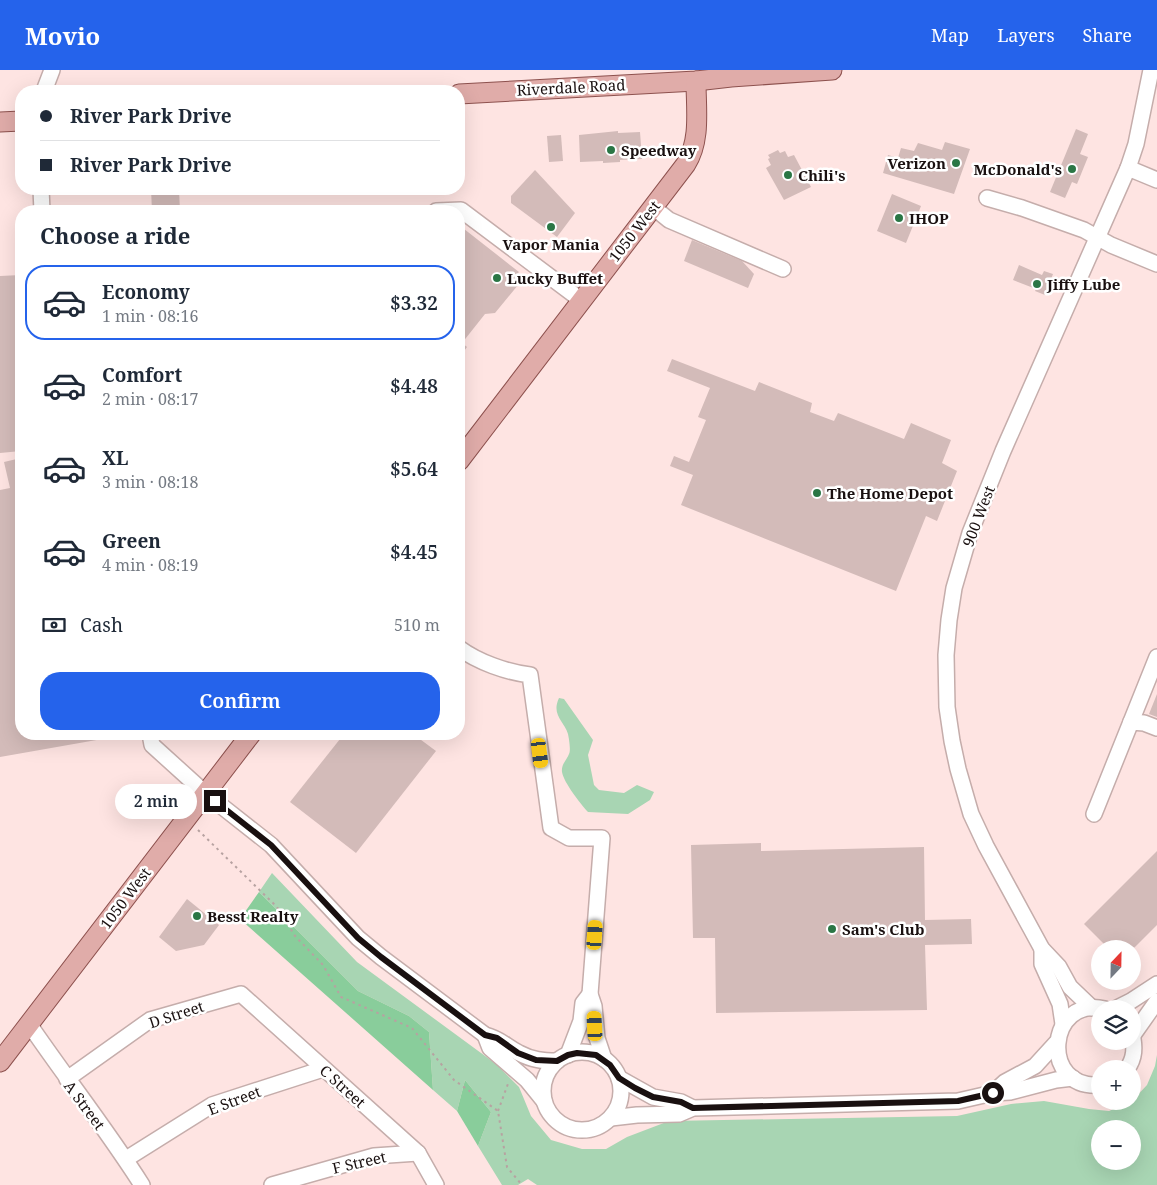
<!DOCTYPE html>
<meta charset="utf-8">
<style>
:root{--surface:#fff;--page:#f2f2f3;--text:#1f2937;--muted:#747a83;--line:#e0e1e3;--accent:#2563eb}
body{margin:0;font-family:"Noto Serif",serif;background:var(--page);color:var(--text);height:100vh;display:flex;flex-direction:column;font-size:19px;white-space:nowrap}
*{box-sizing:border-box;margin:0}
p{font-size:16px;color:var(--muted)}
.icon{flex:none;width:28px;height:28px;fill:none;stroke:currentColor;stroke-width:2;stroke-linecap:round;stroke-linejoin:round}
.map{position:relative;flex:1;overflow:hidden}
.side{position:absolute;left:15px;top:135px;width:450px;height:535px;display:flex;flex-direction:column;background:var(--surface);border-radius:20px;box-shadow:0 5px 20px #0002}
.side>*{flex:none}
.top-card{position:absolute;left:15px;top:15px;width:450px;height:110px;border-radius:20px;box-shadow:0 5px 20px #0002;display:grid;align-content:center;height:110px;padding:0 25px;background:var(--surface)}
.needle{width:32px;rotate:22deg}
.fabs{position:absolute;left:1091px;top:870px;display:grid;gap:10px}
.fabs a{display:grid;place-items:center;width:50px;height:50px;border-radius:50%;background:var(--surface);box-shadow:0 5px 20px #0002;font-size:25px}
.end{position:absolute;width:22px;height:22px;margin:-11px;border:6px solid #191010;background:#fff;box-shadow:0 0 0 2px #fff}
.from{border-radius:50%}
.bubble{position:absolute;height:35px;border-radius:18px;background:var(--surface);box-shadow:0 5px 20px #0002;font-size:16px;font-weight:600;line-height:35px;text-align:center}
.car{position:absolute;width:15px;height:30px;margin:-15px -8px;border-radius:6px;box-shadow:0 0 4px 1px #0007;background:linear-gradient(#f5c518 24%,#345 0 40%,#f5c518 0 76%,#345 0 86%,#f5c518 0)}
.top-card b{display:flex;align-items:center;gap:18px;height:48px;font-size:19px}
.top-card b+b{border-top:1px solid var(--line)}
.top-card i{width:12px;height:12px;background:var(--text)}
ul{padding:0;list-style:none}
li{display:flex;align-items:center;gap:15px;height:75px;margin:0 10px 8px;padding:0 15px;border:2px solid transparent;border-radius:20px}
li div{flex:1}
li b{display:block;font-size:19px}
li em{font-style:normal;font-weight:600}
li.on{border-color:var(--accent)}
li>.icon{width:45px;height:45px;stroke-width:1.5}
h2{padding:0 25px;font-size:22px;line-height:60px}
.pay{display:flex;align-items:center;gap:12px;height:55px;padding:0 25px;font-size:19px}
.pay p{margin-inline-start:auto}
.action{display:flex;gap:10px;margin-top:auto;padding:10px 25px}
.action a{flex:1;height:58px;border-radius:20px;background:var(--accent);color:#fff;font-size:20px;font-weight:600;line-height:58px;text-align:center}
header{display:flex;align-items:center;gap:30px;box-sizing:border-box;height:70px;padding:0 25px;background:var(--accent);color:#fff}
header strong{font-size:24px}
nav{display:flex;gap:28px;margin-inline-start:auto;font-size:18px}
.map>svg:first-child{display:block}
.green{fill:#a8d5b3;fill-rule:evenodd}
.forest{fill:#89cd9b}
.building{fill:#d3bbb9}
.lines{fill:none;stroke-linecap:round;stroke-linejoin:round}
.minor-casing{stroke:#c5adab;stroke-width:18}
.major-casing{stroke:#8d514e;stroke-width:21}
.path{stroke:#b7a2a1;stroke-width:2;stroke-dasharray:2.5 4;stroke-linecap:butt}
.minor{stroke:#fff;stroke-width:15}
.major{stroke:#e0aca9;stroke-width:19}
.route{stroke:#191010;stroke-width:6}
.poi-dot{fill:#2a7645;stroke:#fff;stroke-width:2}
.labels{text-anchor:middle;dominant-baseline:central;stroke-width:5;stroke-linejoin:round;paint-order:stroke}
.street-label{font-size:15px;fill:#191010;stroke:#fff}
.poi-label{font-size:15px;font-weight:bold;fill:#191010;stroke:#fff;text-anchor:start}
</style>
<header>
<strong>Movio</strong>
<nav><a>Map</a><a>Layers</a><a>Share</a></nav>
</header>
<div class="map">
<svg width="1157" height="1115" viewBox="0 0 1157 1115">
<rect width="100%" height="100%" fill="#fee4e2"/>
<g class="green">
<path d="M559 628 564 629 593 670 588 685 594 715 599 720 624 723 637 715 654 722 650 730 628 744 588 742C580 733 564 713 562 702 561 694 567 690 569 684 571 680 569 669 568 664 564 651 551 645 559 628Z"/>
<path d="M272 803 357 892 496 994 519 1017 531 1046 551 1070 582 1079H606L627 1067 669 1051 957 1046 1011 1034 1044 1031 1089 1039 1109 1041 1132 1031 1147 1015 1155 996 1157 985V1115H537L528 1109 518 1115H502L478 1076 491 1042 465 1010 457 1041 433 1020 429 962 409 946 358 921 259 822ZM1100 1059H1132V1091H1100Z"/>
</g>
<g class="forest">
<path d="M259 822 358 921 409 946 429 962 433 1020 240 849Z"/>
<path d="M465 1010 491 1042 478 1076 457 1041Z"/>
</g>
<g class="building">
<path d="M1076 59 1088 64 1080 84 1088 87 1077 114 1072 112 1065 128 1050 122Z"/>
<path d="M618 61V63L640 62 642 89 620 90V92L603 93V91L580 92 579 65Z"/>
<path d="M561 65 563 91 549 92 547 66Z"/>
<path d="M945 72 970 79 954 124 883 103 888 85 898 88 901 78 914 81 918 73 942 80Z"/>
<path d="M778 80 780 83 785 81 788 87 794 85 811 117 784 130 766 98 771 95 768 89 770 88 768 85Z"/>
<path d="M535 100 575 143 557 167 511 133V126Z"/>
<path d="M151 119H179L180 141H152Z"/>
<path d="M892 124 921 136 906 173 877 161Z"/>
<path d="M459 155 519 202 517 204 523 209 495 243 485 244 462 273 467 277 459 288Z"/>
<path d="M692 170 742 191 754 204 748 218 684 191Z"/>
<path d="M1019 195 1042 205 1044 201 1053 204 1045 225 1035 221 1036 219 1013 210Z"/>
<path d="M21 205V381L0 383V206Z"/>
<path d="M672 289 755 321 759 312 812 333 810 342 834 351 838 343 904 369 911 353 951 370 942 393 957 401 937 451 926 446 896 521 681 435 693 405 670 396 674 386 689 392 706 350 698 347 710 318 667 301Z"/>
<path d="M21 388V664L125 665 0 687V420L10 418 4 392Z"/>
<path d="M1157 624V647L1149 644Z"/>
<path d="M344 664H413L436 681 356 783 290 732Z"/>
<path d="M761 773V781L924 777 925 850 971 849 972 874 925 875 927 940 716 943 715 868H693L691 775Z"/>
<path d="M1157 781V855L1133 879H1109L1084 854Z"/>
<path d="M187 829 219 855 204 875 176 881 159 867Z"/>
</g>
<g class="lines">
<g class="minor-casing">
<g id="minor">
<path d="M44 21 52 0"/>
<path d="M1128 98 1157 110"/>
<path d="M41 119 42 141"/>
<path d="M987 128 1022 138 1084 160 1111 175 1157 194"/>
<path d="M653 137 669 150 783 199"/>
<path d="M436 141 461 140 581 230"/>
<path d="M459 578C478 592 506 602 530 605L551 758 569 768H602L590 924 594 936 597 968 604 989"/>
<path d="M1131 652 1144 653 1157 658"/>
<path d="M150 664 152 675 205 723 271 775 358 868 381 887 485 965C501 969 505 976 519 983 532 990 543 991 557 991"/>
<path d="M1094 744 1157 587"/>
<path d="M1042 879V894L1060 934 1063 954"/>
<path d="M1092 938 1070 917 1059 897 1042 879 986 776 971 744 958 699 952 671 947 637 946 585 949 550 954 518 970 463 1003 381 1128 98 1136 74 1151 0"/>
<path d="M1115 939 1131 931 1157 914"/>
<path d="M29 954C66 1008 107 1060 142 1115"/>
<path d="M485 965 490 978 527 1010 544 1031"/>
<path d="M1133 965 1157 931"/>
<circle cx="582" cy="1021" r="39"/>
<path d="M568 985 581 951 583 933 590 924"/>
<path d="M1127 999C1135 988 1135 977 1132 964"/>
<path d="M619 1008 653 1027 681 1032 693 1038"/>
<path d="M67 1009 150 950 241 924 418 1083 436 1115"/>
<path d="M1100 1015C1039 1020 1047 925 1105 939"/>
<path d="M993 1023 1005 1012 1035 996 1056 973"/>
<path d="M611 1048 637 1045 679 1044 693 1038 958 1031 993 1023 1010 1022 1056 1010 1073 1008"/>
<path d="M126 1089 212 1035 323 999"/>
<path d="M272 1115 374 1086 418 1083"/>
</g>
</g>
<g class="major-casing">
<g id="major">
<path d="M459 24 696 11 731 7 832 0"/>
<path d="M0 52 21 51"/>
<path d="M459 391 686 94C701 70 696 39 696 11"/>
<path d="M0 992 251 664"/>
</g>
</g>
<g class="path">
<path d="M198 760 277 837 295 866 323 895 341 927 412 958 454 1010 498 1041 507 1097 522 1115"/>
<path d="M498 1041 509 1011"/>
</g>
<use href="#minor" class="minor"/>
<use href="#major" class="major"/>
</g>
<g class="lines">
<path class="route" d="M215 731 271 775 358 868 381 887 485 965 497 968 518 983 536 990 557 991 568 985 577 983 596 985 610 995 619 1008 635 1018 653 1027 681 1032 693 1038 958 1031 993 1023"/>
</g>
<g class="poi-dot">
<circle cx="611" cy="80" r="5"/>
<circle cx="956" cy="93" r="5"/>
<circle cx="1072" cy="99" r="5"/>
<circle cx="788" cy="105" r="5"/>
<circle cx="899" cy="148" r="5"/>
<circle cx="551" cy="157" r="5"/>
<circle cx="497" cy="208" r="5"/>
<circle cx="1037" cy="214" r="5"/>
<circle cx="817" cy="423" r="5"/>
<circle cx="197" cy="846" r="5"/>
<circle cx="832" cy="859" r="5"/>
</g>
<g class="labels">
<g class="street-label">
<text transform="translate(571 17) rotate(-3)">Riverdale Road</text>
<text transform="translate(634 161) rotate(-52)">1050 West</text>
<text transform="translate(978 446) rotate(-69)">900 West</text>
<text transform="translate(125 828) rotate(-53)">1050 West</text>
<text transform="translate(176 944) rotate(-18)">D Street</text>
<text transform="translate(343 1016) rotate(42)">C Street</text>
<text transform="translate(234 1030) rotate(-21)">E Street</text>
<text transform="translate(85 1035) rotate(53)">A Street</text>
<text transform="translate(359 1092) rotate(-13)">F Street</text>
</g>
<g class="poi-label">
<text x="621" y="80">Speedway</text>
<text x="946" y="93" text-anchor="end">Verizon</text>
<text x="1062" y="99" text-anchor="end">McDonald's</text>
<text x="798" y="105">Chili's</text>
<text x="909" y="148">IHOP</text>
<text x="551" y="174" text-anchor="middle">Vapor Mania</text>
<text x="507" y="208">Lucky Buffet</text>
<text x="1047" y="214">Jiffy Lube</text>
<text x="827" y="423">The Home Depot</text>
<text x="207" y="846">Besst Realty</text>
<text x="842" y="859">Sam's Club</text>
</g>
</g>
</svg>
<div class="fabs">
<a><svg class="needle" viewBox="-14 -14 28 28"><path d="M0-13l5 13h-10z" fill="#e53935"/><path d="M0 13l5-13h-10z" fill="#747a83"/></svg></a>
<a><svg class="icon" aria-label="layers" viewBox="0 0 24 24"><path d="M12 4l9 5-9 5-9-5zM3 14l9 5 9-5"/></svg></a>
<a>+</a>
<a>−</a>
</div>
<i class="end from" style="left:993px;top:1023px"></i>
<i class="end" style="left:215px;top:731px"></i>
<div class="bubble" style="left:115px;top:714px;width:82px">2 min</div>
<i class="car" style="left:540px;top:683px;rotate:173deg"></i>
<i class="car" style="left:595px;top:865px;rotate:4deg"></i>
<i class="car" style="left:595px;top:956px;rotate:357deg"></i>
<div class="top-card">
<b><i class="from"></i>River Park Drive</b>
<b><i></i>River Park Drive</b>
</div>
<section class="side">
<h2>Choose a ride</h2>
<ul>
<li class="on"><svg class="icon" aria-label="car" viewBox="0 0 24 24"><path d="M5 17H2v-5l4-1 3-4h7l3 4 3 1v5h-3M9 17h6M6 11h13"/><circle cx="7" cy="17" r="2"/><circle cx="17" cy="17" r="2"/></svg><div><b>Economy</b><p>1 min · 08:16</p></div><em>$3.32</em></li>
<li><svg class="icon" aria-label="car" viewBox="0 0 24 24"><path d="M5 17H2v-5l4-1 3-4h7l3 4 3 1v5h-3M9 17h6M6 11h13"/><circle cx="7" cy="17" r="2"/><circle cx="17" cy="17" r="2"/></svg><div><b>Comfort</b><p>2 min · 08:17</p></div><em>$4.48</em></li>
<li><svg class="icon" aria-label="car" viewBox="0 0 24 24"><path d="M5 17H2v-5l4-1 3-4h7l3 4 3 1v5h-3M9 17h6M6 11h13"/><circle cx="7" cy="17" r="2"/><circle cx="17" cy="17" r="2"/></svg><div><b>XL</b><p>3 min · 08:18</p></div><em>$5.64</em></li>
<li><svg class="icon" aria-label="car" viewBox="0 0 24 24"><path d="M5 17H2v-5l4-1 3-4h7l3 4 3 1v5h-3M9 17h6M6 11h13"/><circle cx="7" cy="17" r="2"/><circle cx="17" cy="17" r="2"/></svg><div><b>Green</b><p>4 min · 08:19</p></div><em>$4.45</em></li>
</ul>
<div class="pay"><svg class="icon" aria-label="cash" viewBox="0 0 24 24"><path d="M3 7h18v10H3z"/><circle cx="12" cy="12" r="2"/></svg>Cash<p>510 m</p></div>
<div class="action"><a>Confirm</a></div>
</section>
</div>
